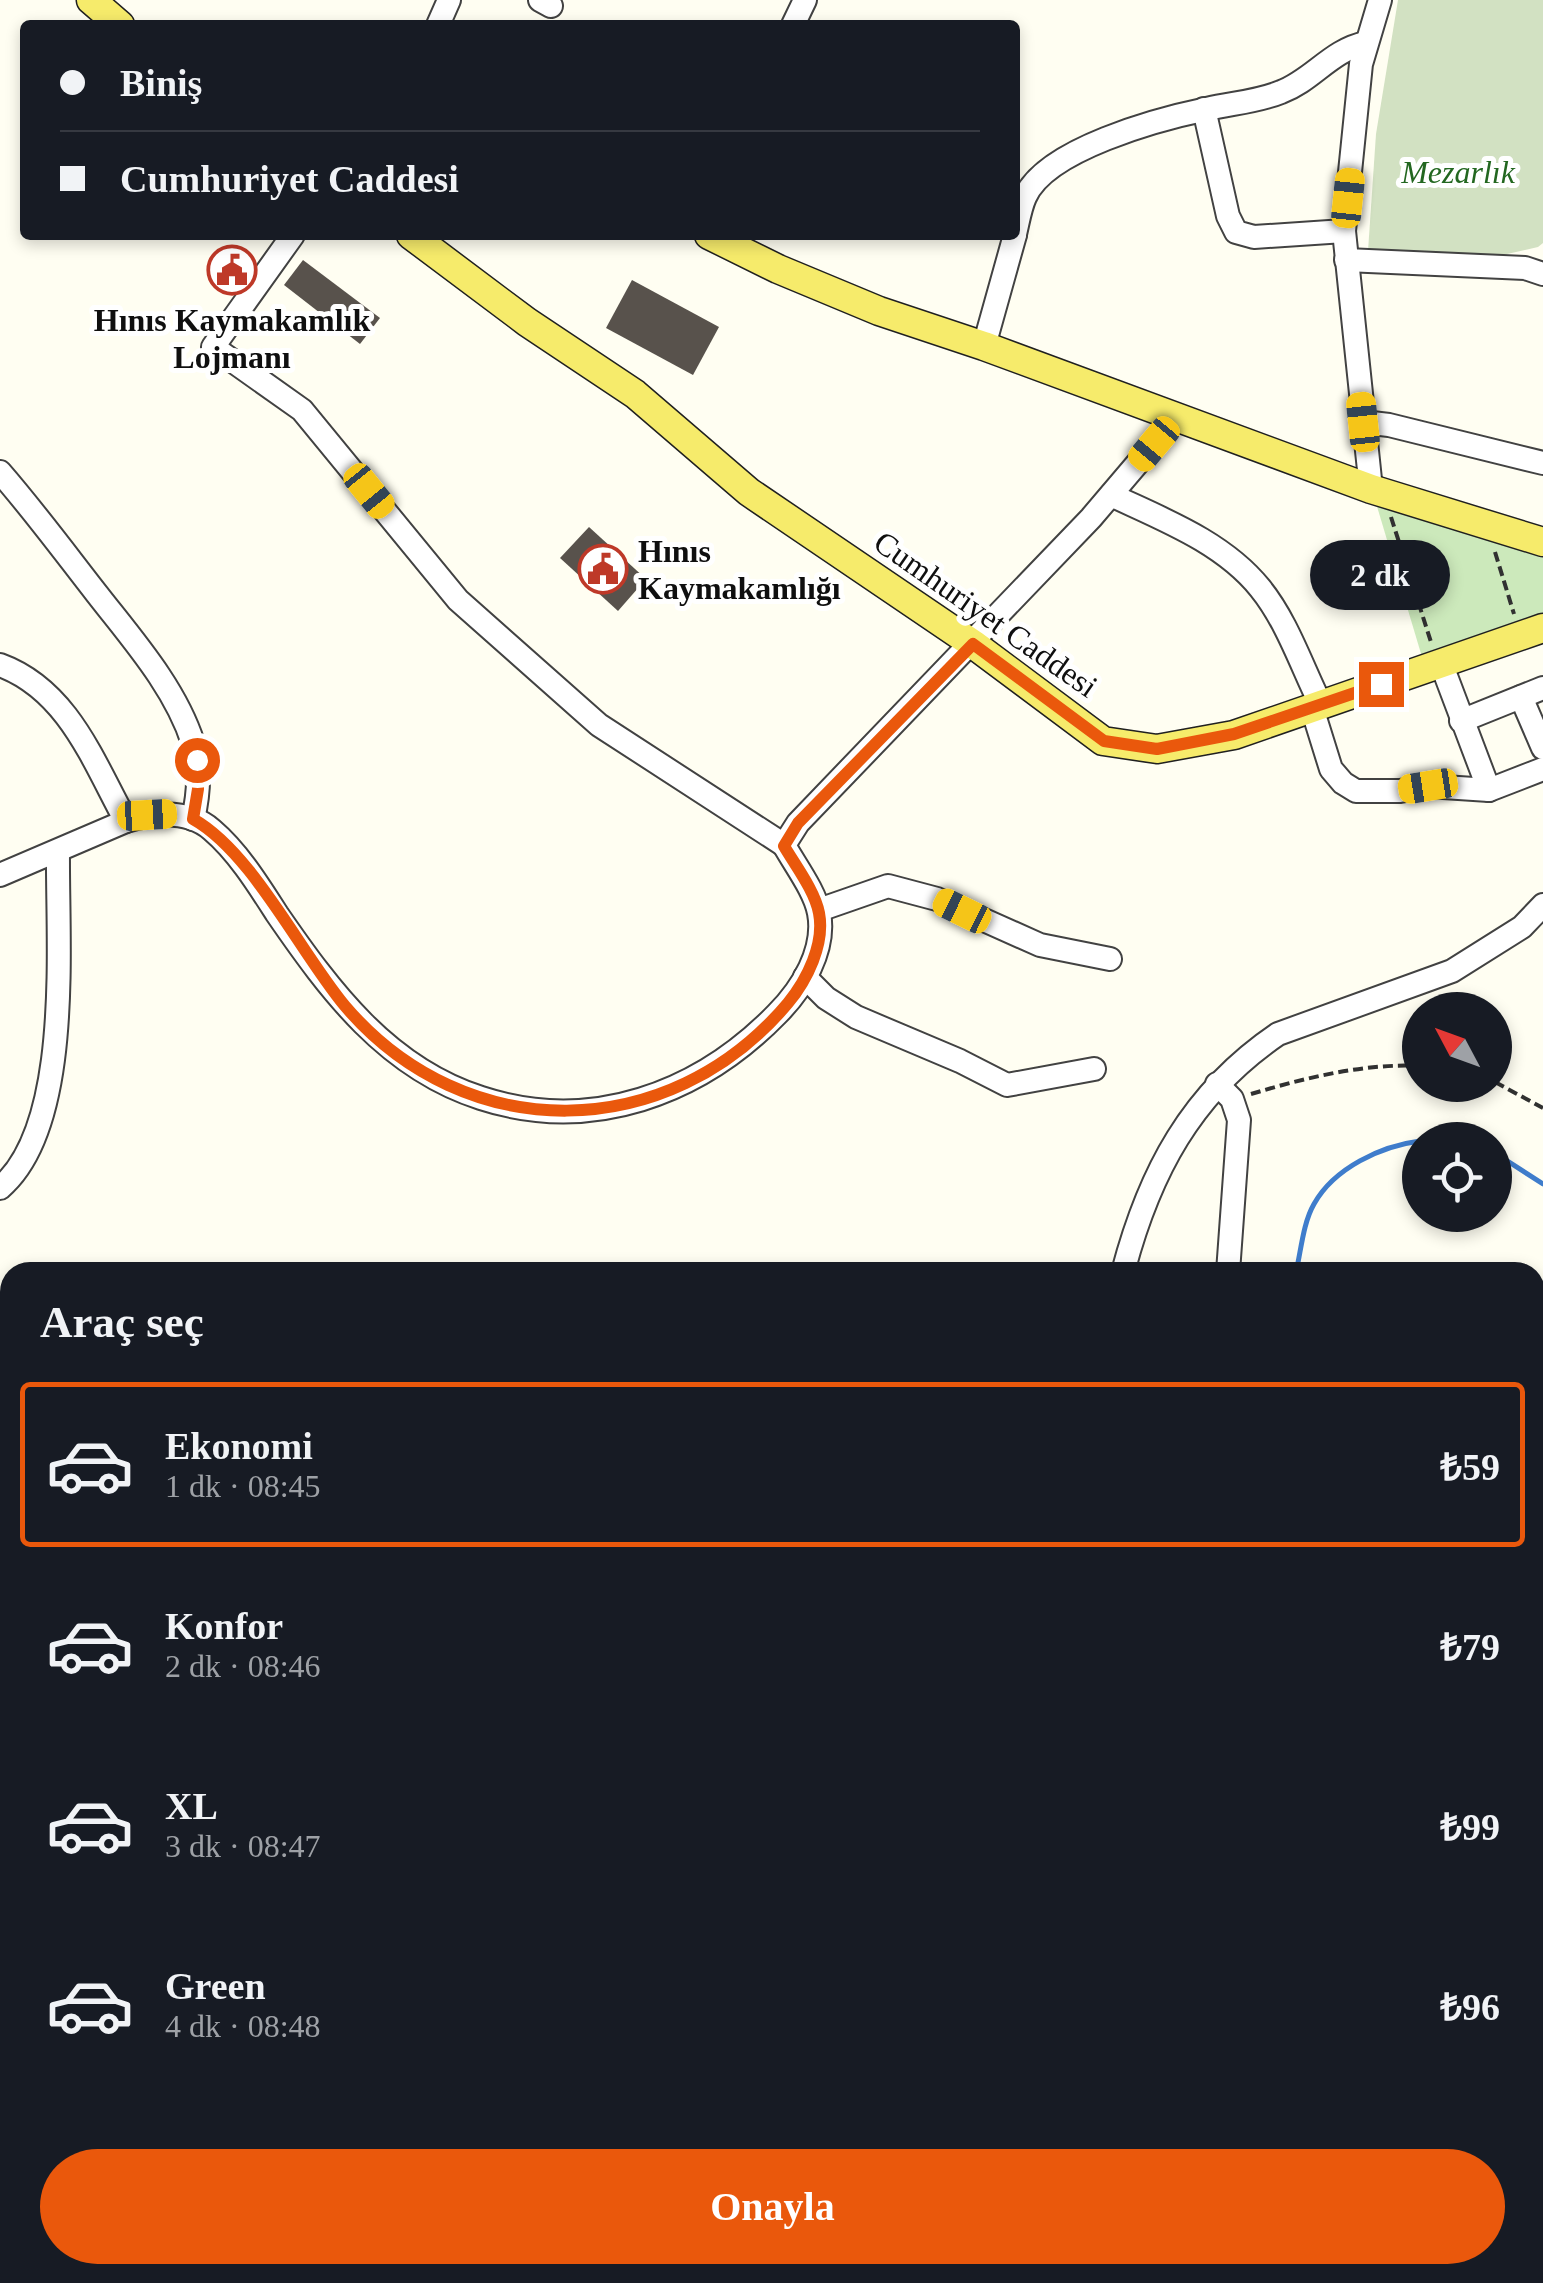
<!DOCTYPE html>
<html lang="tr">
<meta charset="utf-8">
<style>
:root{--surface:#171b24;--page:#242831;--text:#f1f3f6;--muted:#9ea1a6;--line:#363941;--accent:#ea580c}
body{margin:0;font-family:Georgia,serif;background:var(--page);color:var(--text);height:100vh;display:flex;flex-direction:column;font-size:38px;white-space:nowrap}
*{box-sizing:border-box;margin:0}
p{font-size:32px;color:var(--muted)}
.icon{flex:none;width:55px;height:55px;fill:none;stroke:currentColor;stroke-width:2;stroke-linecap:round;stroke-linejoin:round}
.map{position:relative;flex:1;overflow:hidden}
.side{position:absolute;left:0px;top:1262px;width:1545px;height:1022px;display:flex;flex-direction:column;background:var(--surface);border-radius:30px 30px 0 0;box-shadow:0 5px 15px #0003}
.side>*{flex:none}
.guide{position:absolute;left:20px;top:20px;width:1000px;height:220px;border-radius:10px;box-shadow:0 5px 15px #0003;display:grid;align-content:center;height:220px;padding:0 40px;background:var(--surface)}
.needle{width:65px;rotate:311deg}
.buttons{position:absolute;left:1402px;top:992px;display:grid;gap:20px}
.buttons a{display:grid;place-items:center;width:110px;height:110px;border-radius:50%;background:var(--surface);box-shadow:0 5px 15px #0003;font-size:50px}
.end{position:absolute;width:45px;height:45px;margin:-22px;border:12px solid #ea580c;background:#fff;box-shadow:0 0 0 5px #fff}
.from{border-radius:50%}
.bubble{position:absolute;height:70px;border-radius:35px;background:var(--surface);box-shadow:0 5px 15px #0003;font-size:32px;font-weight:700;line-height:70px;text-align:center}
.car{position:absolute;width:30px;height:60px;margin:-30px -15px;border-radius:12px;box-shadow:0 0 8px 2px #0007;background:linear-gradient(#f5c518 24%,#345 0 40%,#f5c518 0 76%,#345 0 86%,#f5c518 0)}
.guide b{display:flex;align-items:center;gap:35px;height:95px;font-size:38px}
.guide b+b{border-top:2px solid var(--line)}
.guide i{width:25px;height:25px;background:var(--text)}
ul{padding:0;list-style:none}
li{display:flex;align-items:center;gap:30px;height:165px;margin:0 20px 15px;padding:0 20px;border:5px solid transparent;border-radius:10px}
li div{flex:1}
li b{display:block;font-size:38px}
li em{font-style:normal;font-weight:700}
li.active{border-color:var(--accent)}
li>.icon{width:90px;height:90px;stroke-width:1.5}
h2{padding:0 40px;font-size:45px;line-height:120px}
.button{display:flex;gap:20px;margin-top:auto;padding:20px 40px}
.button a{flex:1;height:115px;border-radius:60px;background:var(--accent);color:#fff;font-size:40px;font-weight:700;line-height:115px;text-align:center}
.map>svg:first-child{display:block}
.green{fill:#cce9bb}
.cemetery{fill:#d2e1c2}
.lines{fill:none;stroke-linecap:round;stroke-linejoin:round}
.stream{stroke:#3f7dcc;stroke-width:5}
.building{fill:#58524c}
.minor-casing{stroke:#424242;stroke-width:26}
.major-casing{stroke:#202020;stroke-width:31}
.path{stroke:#313131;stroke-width:4;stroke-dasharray:10 5;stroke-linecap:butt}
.minor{stroke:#fff;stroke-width:22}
.major{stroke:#f6eb6b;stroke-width:28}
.route{stroke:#ea580c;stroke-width:12}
.labels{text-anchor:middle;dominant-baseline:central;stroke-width:10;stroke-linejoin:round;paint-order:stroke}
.park-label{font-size:32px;font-style:italic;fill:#236720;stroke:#fff}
.poi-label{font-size:32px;font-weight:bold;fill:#0f0f0f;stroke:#fff}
.street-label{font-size:32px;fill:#0f0f0f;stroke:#fff}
</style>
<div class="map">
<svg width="1543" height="2283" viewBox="0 0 1543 2283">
<rect width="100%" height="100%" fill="#fffef2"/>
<path class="green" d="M1373 493 1543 551V615L1422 657Z"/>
<path class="cemetery" d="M1398 0H1543V243L1538 247 1476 261 1368 251 1376 134Z"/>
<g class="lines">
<g class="stream">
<path d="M1495 1153 1543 1184"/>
<path d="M1296 1272C1301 1251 1303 1223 1314 1204 1334 1168 1381 1146 1420 1141"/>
<path d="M0 1915 10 1912"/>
</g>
</g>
<g class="building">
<path d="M303 260 380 318 360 344 284 285Z"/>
<path d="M632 280 719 327 693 375 606 328Z"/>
<path d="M589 527 646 579 618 611 560 558Z"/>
</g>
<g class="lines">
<g class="minor-casing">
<g id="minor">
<path d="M540 0 551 6"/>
<path d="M438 25 449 0"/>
<path d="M793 25 805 0"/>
<path d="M1204 109 1228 216 1236 232 1254 237 1344 231"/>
<path d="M1015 234C1018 222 1020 208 1025 197 1046 149 1159 119 1207 109 1232 103 1257 102 1281 92 1313 80 1331 50 1366 43"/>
<path d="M293 235 213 347 302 410 458 600 599 725 784 845"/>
<path d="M1346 260 1525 268 1543 274"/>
<path d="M984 346 1015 235"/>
<path d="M1363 422 1389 425 1543 463"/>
<path d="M0 472C34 511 65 553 97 594 132 639 175 687 193 743 201 768 199 793 193 819"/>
<path d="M1371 489 1344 231 1361 64 1380 0"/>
<path d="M1111 495C1162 519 1223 542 1260 588 1287 621 1302 667 1321 705"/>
<path d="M1441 663 1489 790"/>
<path d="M0 665C68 690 93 761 126 821"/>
<path d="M1521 697 1543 748"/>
<path d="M1312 708 1331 769 1343 783 1356 791H1400L1428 786 1489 790 1543 769"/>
<path d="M1461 721 1543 688"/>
<path d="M0 875 126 821C154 813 188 809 212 830 238 852 259 886 277 914 330 991 387 1068 481 1098 591 1134 699 1094 777 1014 802 989 826 950 819 913 815 891 795 865 784 845L798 823 1091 518 1176 418"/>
<path d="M819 910 888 886 937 899 1040 945 1110 959"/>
<path d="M805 977 826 998 856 1017 960 1061 1007 1085 1094 1069"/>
<path d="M1217 1084 1232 1099 1239 1120 1228 1272"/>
<path d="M0 1188C73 1126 57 943 58 853"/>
<path d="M1123 1272C1149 1173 1191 1093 1278 1034L1452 971 1522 927 1543 905"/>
<path d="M0 1351 10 1358"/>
<path d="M1535 1850 1543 1851"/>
<path d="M1535 2088 1543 2091"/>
<path d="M1116 2275 1122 2283"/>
<path d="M1319 2275 1325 2283"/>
<path d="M577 2283 588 2275"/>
<path d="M1067 2283 1072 2275"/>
</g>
</g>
<g class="major-casing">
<g id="major">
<path d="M91 0 120 25"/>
<path d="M411 235 527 322 635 394 749 492 973 644 1103 741 1157 749 1234 735 1543 628"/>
<path d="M709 235 778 269 879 311 984 346 1371 489 1543 542"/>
</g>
</g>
<g class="path">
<path d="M1391 517 1431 642"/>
<path d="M1495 552 1514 614"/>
<path d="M1495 1082 1543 1108"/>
<path d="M1251 1094C1305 1078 1364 1063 1420 1066"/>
<path d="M0 1999 10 1986"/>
</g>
<use href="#minor" class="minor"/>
<use href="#major" class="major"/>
</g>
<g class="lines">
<path class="route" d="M197 760 198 789 193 819C252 852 300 952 345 1006 465 1147 669 1145 788 1003 807 980 825 944 819 913 815 891 795 865 784 846L798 823 973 644 1104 741 1157 749 1234 734 1381 684"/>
</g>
<defs>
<g id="civic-ring" transform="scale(2.5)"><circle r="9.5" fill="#fff" stroke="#be3928" stroke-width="1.5"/><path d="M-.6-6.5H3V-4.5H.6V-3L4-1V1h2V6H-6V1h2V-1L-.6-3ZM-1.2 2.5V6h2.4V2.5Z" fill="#be3928"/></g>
</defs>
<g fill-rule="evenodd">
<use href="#civic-ring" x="232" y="270"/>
<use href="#civic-ring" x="603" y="569"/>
</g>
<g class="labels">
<g class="park-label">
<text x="1458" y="172">Mezarlık</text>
</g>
<g class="poi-label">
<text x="232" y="320">Hınıs Kaymakamlık<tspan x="232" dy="37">Lojmanı</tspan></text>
<text x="638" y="551" text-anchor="start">Hınıs<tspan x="638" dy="37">Kaymakamlığı</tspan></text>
</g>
<g class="street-label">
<text transform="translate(986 614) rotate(35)">Cumhuriyet Caddesi</text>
</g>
</g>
</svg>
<div class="buttons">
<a><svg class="needle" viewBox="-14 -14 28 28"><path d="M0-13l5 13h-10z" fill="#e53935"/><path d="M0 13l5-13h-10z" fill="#9ea1a6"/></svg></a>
<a><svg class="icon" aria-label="locate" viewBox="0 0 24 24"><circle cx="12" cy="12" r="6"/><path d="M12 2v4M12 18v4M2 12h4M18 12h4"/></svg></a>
</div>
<i class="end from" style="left:197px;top:760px"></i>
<i class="end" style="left:1381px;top:684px"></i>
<div class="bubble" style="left:1310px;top:540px;width:140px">2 dk</div>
<i class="car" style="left:1348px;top:198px;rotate:6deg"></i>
<i class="car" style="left:1363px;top:422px;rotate:354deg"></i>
<i class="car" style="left:1154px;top:444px;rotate:220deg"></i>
<i class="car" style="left:369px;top:491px;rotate:141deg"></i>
<i class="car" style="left:1428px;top:786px;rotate:261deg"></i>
<i class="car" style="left:147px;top:815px;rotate:87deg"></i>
<i class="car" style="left:962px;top:911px;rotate:296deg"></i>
<div class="guide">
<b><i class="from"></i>Biniş</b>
<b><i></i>Cumhuriyet Caddesi</b>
</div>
<section class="side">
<h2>Araç seç</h2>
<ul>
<li class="active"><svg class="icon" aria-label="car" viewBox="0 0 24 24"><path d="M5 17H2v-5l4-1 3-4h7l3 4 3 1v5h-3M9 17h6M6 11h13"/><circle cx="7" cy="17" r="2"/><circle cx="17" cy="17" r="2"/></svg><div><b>Ekonomi</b><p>1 dk · 08:45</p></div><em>₺59</em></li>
<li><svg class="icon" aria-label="car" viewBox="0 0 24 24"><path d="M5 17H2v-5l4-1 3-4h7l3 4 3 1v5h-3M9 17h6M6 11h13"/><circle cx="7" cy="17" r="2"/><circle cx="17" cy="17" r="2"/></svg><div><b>Konfor</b><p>2 dk · 08:46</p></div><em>₺79</em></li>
<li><svg class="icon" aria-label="car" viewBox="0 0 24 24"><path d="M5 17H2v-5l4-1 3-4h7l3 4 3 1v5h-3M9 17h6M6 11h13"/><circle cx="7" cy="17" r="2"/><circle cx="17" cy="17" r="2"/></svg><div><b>XL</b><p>3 dk · 08:47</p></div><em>₺99</em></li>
<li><svg class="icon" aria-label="car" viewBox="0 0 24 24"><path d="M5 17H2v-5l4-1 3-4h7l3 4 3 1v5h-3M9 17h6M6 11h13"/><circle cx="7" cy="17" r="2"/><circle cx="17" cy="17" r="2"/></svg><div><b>Green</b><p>4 dk · 08:48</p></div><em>₺96</em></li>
</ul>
<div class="button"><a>Onayla</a></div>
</section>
</div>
